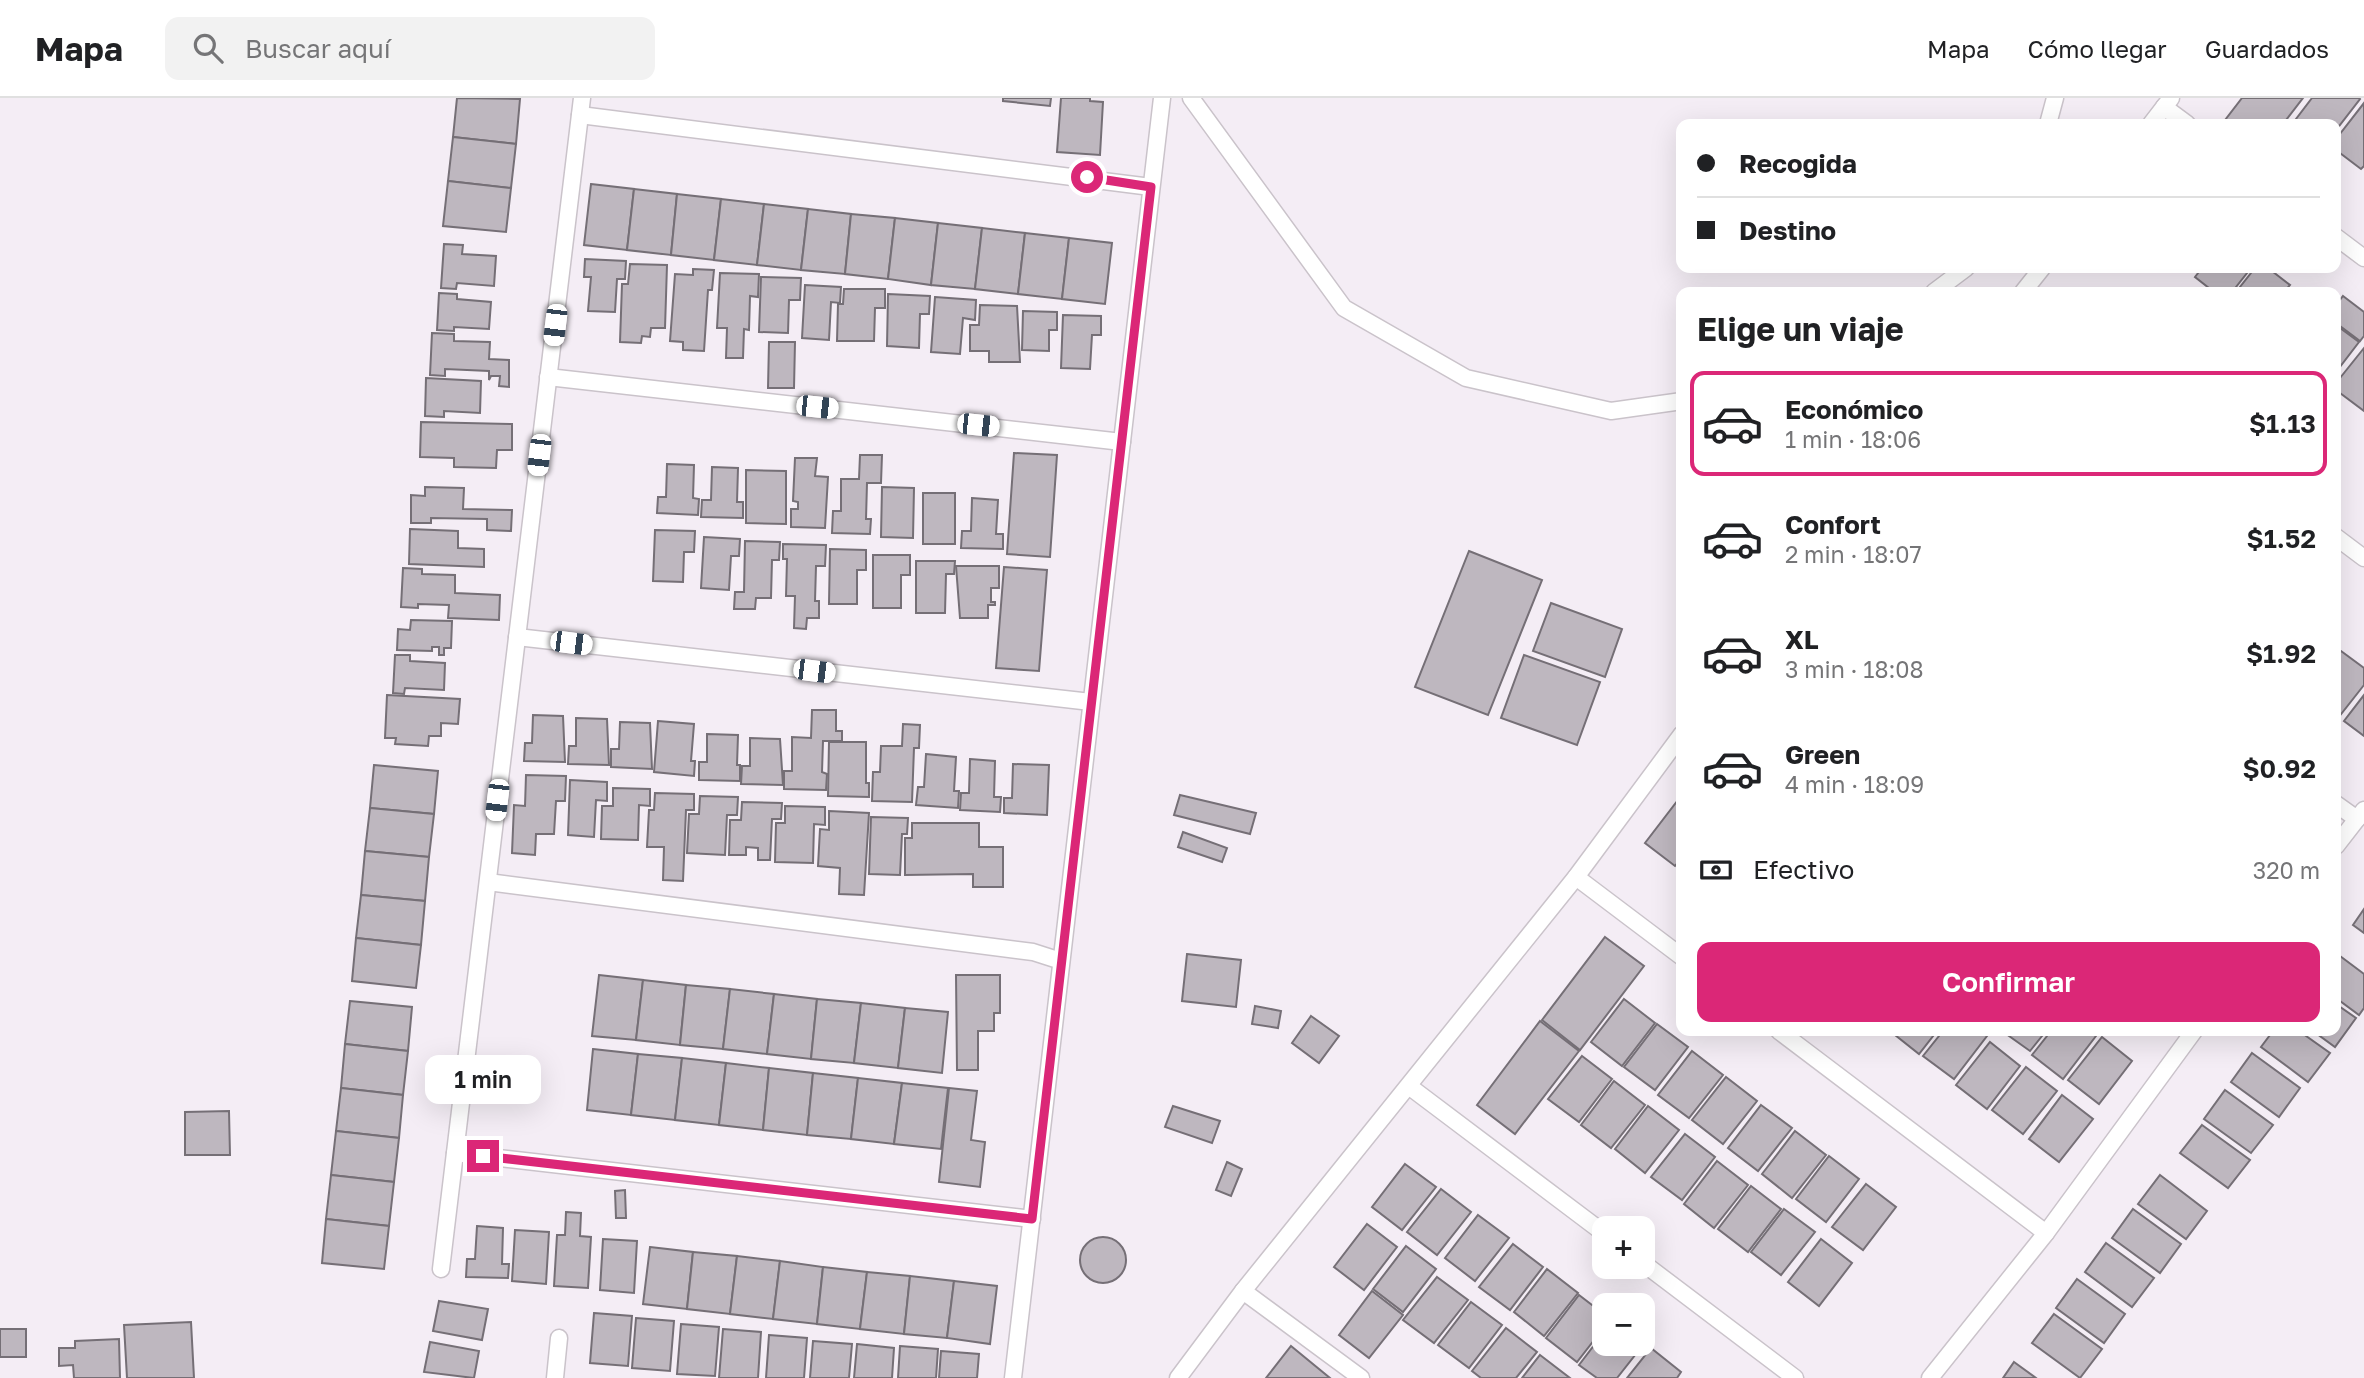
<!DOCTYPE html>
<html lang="es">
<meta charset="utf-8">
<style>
:root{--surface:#fff;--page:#f2f2f2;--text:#202124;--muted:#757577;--line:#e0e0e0;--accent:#db2777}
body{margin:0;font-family:"Golos Text",sans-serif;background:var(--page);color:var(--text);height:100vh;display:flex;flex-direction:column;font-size:26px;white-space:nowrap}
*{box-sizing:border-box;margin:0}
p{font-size:23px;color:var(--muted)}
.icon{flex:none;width:38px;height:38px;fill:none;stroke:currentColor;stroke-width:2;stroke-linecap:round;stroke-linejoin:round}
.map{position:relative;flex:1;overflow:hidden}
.panel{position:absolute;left:1676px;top:189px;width:665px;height:749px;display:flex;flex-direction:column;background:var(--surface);border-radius:14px;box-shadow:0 7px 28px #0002}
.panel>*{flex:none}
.guide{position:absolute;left:1676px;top:21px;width:665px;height:154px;border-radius:14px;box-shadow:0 7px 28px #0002;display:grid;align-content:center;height:154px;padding:0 21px;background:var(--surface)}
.tools{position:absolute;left:1592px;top:1118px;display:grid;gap:14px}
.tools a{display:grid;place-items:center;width:63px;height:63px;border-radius:14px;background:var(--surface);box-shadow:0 7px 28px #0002;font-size:35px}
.end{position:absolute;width:32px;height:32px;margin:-16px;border:9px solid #db2777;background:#fff;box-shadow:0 0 0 4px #fff}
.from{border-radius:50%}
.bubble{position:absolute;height:49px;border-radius:14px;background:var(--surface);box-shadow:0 7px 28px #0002;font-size:23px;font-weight:600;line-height:49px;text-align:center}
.car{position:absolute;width:21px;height:42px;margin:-21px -10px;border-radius:9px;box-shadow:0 0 5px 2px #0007;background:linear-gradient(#fff 24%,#345 0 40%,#fff 0 76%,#345 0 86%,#fff 0)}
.guide b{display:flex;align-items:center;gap:24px;height:66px;font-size:26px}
.guide b+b{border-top:2px solid var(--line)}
.guide i{width:18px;height:18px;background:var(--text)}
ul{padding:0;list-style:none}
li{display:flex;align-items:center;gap:21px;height:105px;margin:0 14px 10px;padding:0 7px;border:4px solid transparent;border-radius:14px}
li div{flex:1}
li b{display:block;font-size:26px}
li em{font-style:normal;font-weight:600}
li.current{border-color:var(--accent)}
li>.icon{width:63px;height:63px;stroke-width:1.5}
h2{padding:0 21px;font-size:32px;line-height:84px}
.pay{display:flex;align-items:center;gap:18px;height:77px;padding:0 21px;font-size:26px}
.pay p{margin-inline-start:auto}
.button{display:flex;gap:14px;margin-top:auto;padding:14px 21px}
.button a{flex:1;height:80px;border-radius:14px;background:var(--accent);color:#fff;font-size:28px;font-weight:600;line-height:80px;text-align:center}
header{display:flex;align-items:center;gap:42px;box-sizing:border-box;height:98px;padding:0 35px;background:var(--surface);border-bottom:2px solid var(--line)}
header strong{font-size:33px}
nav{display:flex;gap:38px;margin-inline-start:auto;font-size:24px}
.search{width:490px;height:63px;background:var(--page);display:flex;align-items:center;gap:18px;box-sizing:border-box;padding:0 24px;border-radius:14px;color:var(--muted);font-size:26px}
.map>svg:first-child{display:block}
.building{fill:#beb7bf;stroke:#756f76;stroke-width:2}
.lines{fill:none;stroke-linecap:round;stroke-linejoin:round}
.service-casing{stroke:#cac3ca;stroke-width:19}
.service{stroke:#fff;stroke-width:16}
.route{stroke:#db2777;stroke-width:9}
</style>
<header>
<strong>Mapa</strong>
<div class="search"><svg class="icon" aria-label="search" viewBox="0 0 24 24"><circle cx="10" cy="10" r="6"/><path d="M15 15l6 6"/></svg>Buscar aquí</div>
<nav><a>Mapa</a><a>Cómo llegar</a><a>Guardados</a></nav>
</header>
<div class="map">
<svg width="2364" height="1280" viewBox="0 0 2364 1280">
<rect width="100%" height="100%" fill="#f4edf5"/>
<g class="building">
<path d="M457 0 520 1 516 46 453 39Z"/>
<path d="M1003 0H1051L1050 8 1003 3Z"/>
<path d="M1061 0H1090V3L1103 4 1100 57 1057 54Z"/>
<path d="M2242 0H2303L2283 26H2222Z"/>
<path d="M2312 0H2359L2360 1 2336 32V26H2303L2296 21Z"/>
<path d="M2364 5V68L2361 71 2336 52V41Z"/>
<path d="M453 39 516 46 511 90 448 83Z"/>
<path d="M448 83 511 90 506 134 443 128Z"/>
<path d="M591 86 634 91 627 152 584 147Z"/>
<path d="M634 91 677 96 671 157 627 152Z"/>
<path d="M677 96 721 101 714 162 671 157Z"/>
<path d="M721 101 764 106 757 167 714 162Z"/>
<path d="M764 106 808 111 801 172 757 167Z"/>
<path d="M808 111 851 116 845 176 801 172Z"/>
<path d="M851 116 895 120 888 181 845 176Z"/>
<path d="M895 120 938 125 931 187 888 181Z"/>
<path d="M938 125 982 130 975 191 931 187Z"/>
<path d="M982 130 1025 135 1018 196 975 191Z"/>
<path d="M1025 135 1069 140 1062 201 1018 196Z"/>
<path d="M1069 140 1112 145 1105 206 1062 201Z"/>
<path d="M444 146 463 147 462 156 496 158 494 188 457 185 456 191 441 190Z"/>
<path d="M585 161 626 163 625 181H617L615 214 588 213 591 179H584Z"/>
<path d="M630 166 667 167 665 230H651L650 239 642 238 641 245 620 244 622 186H628Z"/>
<path d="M2202 170H2251L2232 194H2214L2195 179Z"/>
<path d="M2255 170H2268L2290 187 2284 194H2236Z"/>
<path d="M693 171 714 172 712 192H708L704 253 683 252V244L670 243 675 176 693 177Z"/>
<path d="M720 175 759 176 758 199 750 198 749 232 744 231 743 260H726L727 230H717Z"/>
<path d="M761 179 801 180 800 202H789L788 235 759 234Z"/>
<path d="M805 187 841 189 840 205 831 204 829 242 802 240Z"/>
<path d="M844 191H885V210H875L874 243H837L838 206H843Z"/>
<path d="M439 195 457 196V201L491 204 489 231 454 229V233L437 232Z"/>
<path d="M888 196 930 198 929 216H920L919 250 887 248Z"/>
<path d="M2343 198 2364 214V238L2360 243 2336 225V207Z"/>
<path d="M935 199 976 202 975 222 963 220 960 256 931 254Z"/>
<path d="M980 207 1017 208 1020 264H989V253H970V227H979Z"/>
<path d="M1023 213 1057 214V232H1049V253L1022 252Z"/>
<path d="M1063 217 1101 218V237H1092L1090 271 1061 270Z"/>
<path d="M2336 227 2359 244 2336 274Z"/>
<path d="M432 235 454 236V243L490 244 489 261 509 262V289L499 288 500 278H491L489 282V273L445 271V278L430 277Z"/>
<path d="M769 244H795L794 290H768Z"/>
<path d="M2364 250V313L2336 292V285Z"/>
<path d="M426 280 481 283 480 315 444 313V319L425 318Z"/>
<path d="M421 324 512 326V352H497L496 370 454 369V360L420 359Z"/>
<path d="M1014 355 1057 357 1050 459 1007 456Z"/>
<path d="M860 357H882L881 385H867L866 421H871L870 436 832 435 833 413H841V381H859Z"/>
<path d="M795 360H817L815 378 828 379 825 430 791 429V411H798V404L793 403Z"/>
<path d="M667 366 694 367 693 400 699 401 698 417 657 415 658 399H666Z"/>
<path d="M712 369 738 370 737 404H743V420L701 419 702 402H711Z"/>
<path d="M746 372 786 373V426L746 425Z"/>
<path d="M425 389 464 390 463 411 512 412 511 433 487 432V421L431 420V425H411V397L425 398Z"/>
<path d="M882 389 914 390 913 440 881 439Z"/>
<rect x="923" y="395" width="32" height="51"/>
<path d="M972 400 998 402 996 436H1003V451L961 450 962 433H971Z"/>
<path d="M410 431 458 433V450L484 451V469L409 466Z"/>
<path d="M655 432 695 433 694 454H684L683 484 653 483Z"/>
<path d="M704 439 740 441 739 458H731L729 492 701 490Z"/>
<path d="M745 443 780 444 779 462H772L771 500H756L755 511H734L735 494H744Z"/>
<path d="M783 446 826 447 825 468H816L815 503H819V520H807L806 531 794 530 795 498H786L787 461H783Z"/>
<path d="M830 451 866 452V472H857V506H829Z"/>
<path d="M1469 453 1542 482 1488 617 1415 589Z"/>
<path d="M873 457H910V477H901V510H873Z"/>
<path d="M916 463H955L954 476H946L945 515H916Z"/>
<path d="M956 468H999V490H991V504H995V507H988V520H960Z"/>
<path d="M1004 469 1047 472 1039 573 996 570Z"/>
<path d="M403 470 422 471V476L455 477V495L500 497 499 522 448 520 449 507 418 506V510L401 509Z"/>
<path d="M1551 505 1622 531 1605 579 1533 553Z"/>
<path d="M411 522 452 523 451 550H444V557H439V549H432V553L397 552 398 531 410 532Z"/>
<path d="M2341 553 2364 570V587L2338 620 2336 559Z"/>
<path d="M395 557H410V563L445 565 444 592 405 590 404 596 393 595Z"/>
<path d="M1524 557 1600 584 1577 647 1501 620Z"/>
<path d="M387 597 460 601 458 626 441 625V638H429L428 648 395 646 396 640H385Z"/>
<path d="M2364 597V638L2344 623Z"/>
<path d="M812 612H836V633H842V643H823L822 674 827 676 826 692 784 691V673H792V639L811 640Z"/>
<path d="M533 617 563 618 565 664 524 663 525 645H532Z"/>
<path d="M576 620 607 621 609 667 568 666 569 648H576Z"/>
<path d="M658 623 694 626 691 663H695L694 678 654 674Z"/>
<path d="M620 624 650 625 652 671 611 669V651H619Z"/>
<path d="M903 626 920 627 919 650H914L912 704 872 703 873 674H880L881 648H902Z"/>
<path d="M707 636 738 637 737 667H740V683L699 682V664H707Z"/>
<path d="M750 640 780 641 783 687 741 686 742 668H750Z"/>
<path d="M829 644H866V685H869V699L828 698Z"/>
<path d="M926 656 956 659 954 693H959L958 710 916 707 918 689H924Z"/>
<path d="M970 661 995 663 994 699H1001L1000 714 960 712 961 695H969Z"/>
<path d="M1013 666 1049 667 1047 717 1004 715V700H1012Z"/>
<path d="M374 667 438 673 434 716 370 710Z"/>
<path d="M526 677 566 678 565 703H556L554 736H536L535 757 512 755 514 707 525 708Z"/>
<path d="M570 682 607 684V703L596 702 594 739 568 737Z"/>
<path d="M613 690 650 691V708L639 707 638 742 601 741 602 708H613Z"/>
<path d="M655 695 694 696V712H686L683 783 663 782 664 749H647L649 712H654Z"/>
<path d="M1180 697 1256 715 1250 736 1174 717Z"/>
<path d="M700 698 738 699 737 717H727L725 757 687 755 689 716H699Z"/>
<path d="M1678 702 1682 704V760L1675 768 1645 745Z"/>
<path d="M742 704 782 705 781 721H772L770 762H758V750L746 749V757H729L730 722H741Z"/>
<path d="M785 708 825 709V727L814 726 813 765 775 764 776 725H785Z"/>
<path d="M370 710 434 716 429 759 365 753Z"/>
<path d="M829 713 869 715 864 797 839 796 840 770 818 768 820 731 829 732Z"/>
<path d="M871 719 908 720 907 736H902L900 777 869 776Z"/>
<path d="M912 725H979V749H1003V789H973V776L905 777V740H912Z"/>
<path d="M1183 734 1227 750 1222 764 1178 749Z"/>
<path d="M365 753 429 759 425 803 361 797Z"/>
<path d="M361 797 425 803 421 847 356 840Z"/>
<path d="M2364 811V835L2353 827Z"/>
<path d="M1605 839 1644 868 1580 952 1542 922Z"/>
<path d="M356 840 421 847 416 890 352 883Z"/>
<path d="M2336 855 2364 876V910L2359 917 2336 900Z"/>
<path d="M1187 856 1241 862 1236 909 1182 903Z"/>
<path d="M599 877 643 882 636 942 592 938Z"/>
<path d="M956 877H1000V915H994V933H978V972H957Z"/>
<path d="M643 882 686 887 680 947 636 942Z"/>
<path d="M686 887 730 891 723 951 680 947Z"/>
<path d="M730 891 774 896 767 956 723 951Z"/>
<path d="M774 896 817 901 811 961 767 956Z"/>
<path d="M817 901 861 905 854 965 811 961Z"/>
<path d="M1624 901 1655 925 1622 968 1591 944Z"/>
<path d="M350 903 412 909 408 953 345 946Z"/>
<path d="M861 905 905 910 898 970 854 965Z"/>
<path d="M2336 906 2356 920 2335 949 2313 933H2336Z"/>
<path d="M1255 908 1281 913 1278 930 1252 926Z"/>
<path d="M905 910 948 914 942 975 898 970Z"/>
<path d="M1311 918 1339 938 1319 965 1292 945Z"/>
<path d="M1540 923 1579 953 1515 1036 1477 1007Z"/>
<path d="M1657 926 1688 949 1655 992 1624 969Z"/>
<path d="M1890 933H1937L1919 956Z"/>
<path d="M1943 933H1980L1987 938 1954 981 1923 958Z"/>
<path d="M2002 933H2046L2030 953Z"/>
<path d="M2051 933H2090L2096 938 2063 981 2032 957Z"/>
<path d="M2273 933H2299L2330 955 2308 984 2261 949Z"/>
<path d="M2102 939 2132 963 2099 1006 2068 982Z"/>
<path d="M1990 944 2020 968 1987 1011 1956 987Z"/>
<path d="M345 946 408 953 403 997 341 990Z"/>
<path d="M593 951 638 956 631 1017 587 1012Z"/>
<path d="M1692 953 1723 977 1689 1020 1658 997Z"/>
<path d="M2252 955 2300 990 2279 1019 2231 984Z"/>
<path d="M638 956 682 960 675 1022 631 1017Z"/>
<path d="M1582 958 1612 981 1579 1024 1548 1001Z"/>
<path d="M682 960 726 965 719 1027 675 1022Z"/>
<path d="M726 965 769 970 763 1032 719 1027Z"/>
<path d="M2026 969 2057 993 2023 1036 1992 1012Z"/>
<path d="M769 970 813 975 807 1037 763 1032Z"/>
<path d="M813 975 858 980 851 1041 807 1037Z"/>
<path d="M1726 979 1757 1003 1723 1046 1692 1022Z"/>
<path d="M858 980 902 985 894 1046 851 1041Z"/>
<path d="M1614 983 1645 1007 1611 1050 1581 1027Z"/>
<path d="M902 985 948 990 941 1051 894 1046Z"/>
<path d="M341 990 403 997 399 1040 336 1033Z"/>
<path d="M949 990 977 993 971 1042 985 1044 980 1089 939 1084Z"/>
<path d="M2225 992 2273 1027 2251 1055 2204 1021Z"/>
<path d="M2062 997 2093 1021 2059 1064 2029 1041Z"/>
<path d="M1761 1007 1792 1030 1758 1073 1728 1050Z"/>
<path d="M1173 1008 1220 1023 1212 1045 1165 1029Z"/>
<path d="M1648 1008 1679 1032 1645 1075 1615 1051Z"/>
<path d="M229 1013 230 1057H185V1014Z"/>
<path d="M2202 1027 2250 1062 2228 1090 2180 1055Z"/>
<path d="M336 1033 399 1040 394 1084 331 1077Z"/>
<path d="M1795 1033 1826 1057 1792 1100 1762 1076Z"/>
<path d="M1685 1036 1715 1059 1682 1102 1651 1079Z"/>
<path d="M1829 1058 1859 1081 1826 1124 1796 1101Z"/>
<path d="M1717 1063 1748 1087 1714 1130 1684 1106Z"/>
<path d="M1227 1064 1242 1071 1231 1098 1216 1092Z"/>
<path d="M1405 1066 1436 1089 1402 1132 1372 1109Z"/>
<path d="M331 1077 394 1084 389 1128 326 1121Z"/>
<path d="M2160 1077 2207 1113 2186 1141 2138 1106Z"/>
<path d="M1866 1086 1896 1109 1863 1152 1832 1129Z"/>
<path d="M1751 1088 1781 1111 1748 1154 1718 1131Z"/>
<path d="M1441 1091 1471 1114 1437 1157 1407 1134Z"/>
<path d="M625 1092 626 1120H616L615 1093Z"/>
<path d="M1784 1111 1815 1134 1781 1177 1751 1154Z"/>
<path d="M2133 1111 2181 1146 2160 1175 2112 1140Z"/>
<path d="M566 1114 581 1115 580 1138 591 1139 588 1190 554 1188 557 1137H565Z"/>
<path d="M1478 1117 1509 1140 1475 1183 1445 1160Z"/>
<path d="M326 1121 389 1128 384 1171 322 1165Z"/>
<path d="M1367 1126 1397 1149 1364 1192 1334 1169Z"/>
<path d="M477 1128 503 1130 502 1166H509L508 1180 466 1179 467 1161H475Z"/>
<path d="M515 1132 549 1134 546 1186 512 1183Z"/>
<circle cx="1103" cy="1162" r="23"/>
<path d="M603 1141 637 1143 634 1195 600 1192Z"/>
<path d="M1821 1141 1852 1165 1819 1208 1788 1184Z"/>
<path d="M2106 1145 2154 1180 2132 1209 2085 1174Z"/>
<path d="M1513 1146 1543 1169 1510 1212 1479 1189Z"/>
<path d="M1406 1148 1436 1171 1403 1214 1373 1191Z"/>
<path d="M650 1149 693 1154 687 1211 643 1206Z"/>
<path d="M693 1154 737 1158 730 1216 687 1211Z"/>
<path d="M737 1158 780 1163 773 1221 730 1216Z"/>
<path d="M780 1163 823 1169 817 1226 773 1221Z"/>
<path d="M823 1169 867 1174 860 1231 817 1226Z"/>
<path d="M1547 1171 1578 1195 1544 1238 1514 1214Z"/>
<path d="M867 1174 910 1178 904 1236 860 1231Z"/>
<path d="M910 1178 954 1183 947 1240 904 1236Z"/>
<path d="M1437 1179 1468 1202 1434 1245 1403 1222Z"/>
<path d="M2077 1181 2125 1216 2104 1245 2056 1210Z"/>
<path d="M954 1183 997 1188 990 1246 947 1240Z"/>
<path d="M1372 1193 1403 1217 1369 1260 1339 1237Z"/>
<path d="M1579 1197 1605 1217V1228L1577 1264 1546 1240Z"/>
<path d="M439 1203 488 1211 482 1242 433 1233Z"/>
<path d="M1471 1204 1502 1227 1469 1270 1438 1247Z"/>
<path d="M594 1215 632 1218 628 1268 590 1265Z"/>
<path d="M2054 1216 2102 1251 2080 1280 2032 1245Z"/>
<path d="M636 1220 674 1223 670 1273 632 1270Z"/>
<path d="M191 1224 194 1280H127L124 1227Z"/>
<path d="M681 1226 719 1229 715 1278 677 1276Z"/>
<path d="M1506 1230 1537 1254 1516 1280H1481L1472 1273Z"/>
<rect x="0" y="1231" width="26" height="28"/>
<path d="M723 1231 761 1234 758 1280H719Z"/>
<path d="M1605 1233V1246L1643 1247 1617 1280H1597L1579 1267Z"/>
<path d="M769 1237 807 1240 804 1280H766Z"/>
<path d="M119 1241 120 1280H74L73 1267 59 1268V1250H75V1243Z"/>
<path d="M813 1243 852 1246 849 1280H810Z"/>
<path d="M430 1244 479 1253 474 1280 424 1274Z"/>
<path d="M857 1246 894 1250 892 1280H854Z"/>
<path d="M900 1248 938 1251 936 1280H898Z"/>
<path d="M1291 1248 1330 1280H1266Z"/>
<path d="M1651 1250 1681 1274 1677 1280H1627Z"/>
<path d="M941 1253 979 1256 977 1280H939Z"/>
<path d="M1540 1257 1570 1280H1522Z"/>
<path d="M2014 1264 2036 1280H2003Z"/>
</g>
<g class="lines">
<g class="service-casing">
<g id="service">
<path d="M1191 0 1344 210 1466 280 1611 313 1682 303"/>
<path d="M2164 9 2187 26"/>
<path d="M580 17 1151 89"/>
<path d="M2048 26 2055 0"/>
<path d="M2151 26 2171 0"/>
<path d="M2336 139 2364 160"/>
<path d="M1934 194 1966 170"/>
<path d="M2023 194 2042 170"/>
<path d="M548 279 1122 344"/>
<path d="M2336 439 2364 460"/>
<path d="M517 539 1091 604"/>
<path d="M2336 706 2357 721"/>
<path d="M2336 748 2364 712"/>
<path d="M1576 779 1682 859"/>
<path d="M488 784 1033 854 1061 863"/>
<path d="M1779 933 2046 1135"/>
<path d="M1410 989 1605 1136"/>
<path d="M455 1055 1032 1121"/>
<path d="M1643 1165 1795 1280"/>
<path d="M441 1171 582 0"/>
<path d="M1243 1193 1361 1280"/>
<path d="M555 1280 559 1240"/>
<path d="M1013 1280 1162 0"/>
<path d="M1178 1280 1243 1193 1576 779 1682 636"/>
<path d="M1930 1280 2046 1135 2194 933"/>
</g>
</g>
<use href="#service" class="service"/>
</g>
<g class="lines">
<path class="route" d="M483 1058 1032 1121 1151 89 1087 79"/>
</g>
</svg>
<div class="tools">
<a>+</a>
<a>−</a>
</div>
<i class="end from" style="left:1087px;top:79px"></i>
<i class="end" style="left:483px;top:1058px"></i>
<div class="bubble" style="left:425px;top:957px;width:116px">1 min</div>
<i class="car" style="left:555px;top:227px;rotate:187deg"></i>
<i class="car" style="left:817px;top:309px;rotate:96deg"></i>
<i class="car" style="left:978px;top:327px;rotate:96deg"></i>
<i class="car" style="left:539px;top:357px;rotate:187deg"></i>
<i class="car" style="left:571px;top:545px;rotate:97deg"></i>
<i class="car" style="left:814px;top:573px;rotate:97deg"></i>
<i class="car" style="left:497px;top:702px;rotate:187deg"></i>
<div class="guide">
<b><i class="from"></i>Recogida</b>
<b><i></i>Destino</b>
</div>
<section class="panel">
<h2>Elige un viaje</h2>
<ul>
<li class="current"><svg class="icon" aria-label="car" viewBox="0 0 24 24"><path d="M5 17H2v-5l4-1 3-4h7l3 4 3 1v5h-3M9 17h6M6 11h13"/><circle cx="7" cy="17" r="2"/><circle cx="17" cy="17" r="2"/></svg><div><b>Económico</b><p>1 min · 18:06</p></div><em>$1.13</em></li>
<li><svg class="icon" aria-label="car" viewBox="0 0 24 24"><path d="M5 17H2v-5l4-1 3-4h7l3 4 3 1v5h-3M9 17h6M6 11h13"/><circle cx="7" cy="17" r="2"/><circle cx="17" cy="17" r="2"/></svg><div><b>Confort</b><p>2 min · 18:07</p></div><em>$1.52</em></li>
<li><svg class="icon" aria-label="car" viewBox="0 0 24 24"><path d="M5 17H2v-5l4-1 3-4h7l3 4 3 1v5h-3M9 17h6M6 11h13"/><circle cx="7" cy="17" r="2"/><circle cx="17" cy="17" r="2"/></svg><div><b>XL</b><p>3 min · 18:08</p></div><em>$1.92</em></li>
<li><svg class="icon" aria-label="car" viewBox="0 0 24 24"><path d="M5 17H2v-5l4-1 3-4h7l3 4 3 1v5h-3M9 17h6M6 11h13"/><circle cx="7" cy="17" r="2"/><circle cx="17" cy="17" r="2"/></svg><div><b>Green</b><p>4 min · 18:09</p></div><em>$0.92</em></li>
</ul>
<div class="pay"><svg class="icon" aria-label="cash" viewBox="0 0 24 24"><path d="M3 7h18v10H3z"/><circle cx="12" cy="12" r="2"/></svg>Efectivo<p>320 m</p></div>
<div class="button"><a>Confirmar</a></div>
</section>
</div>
